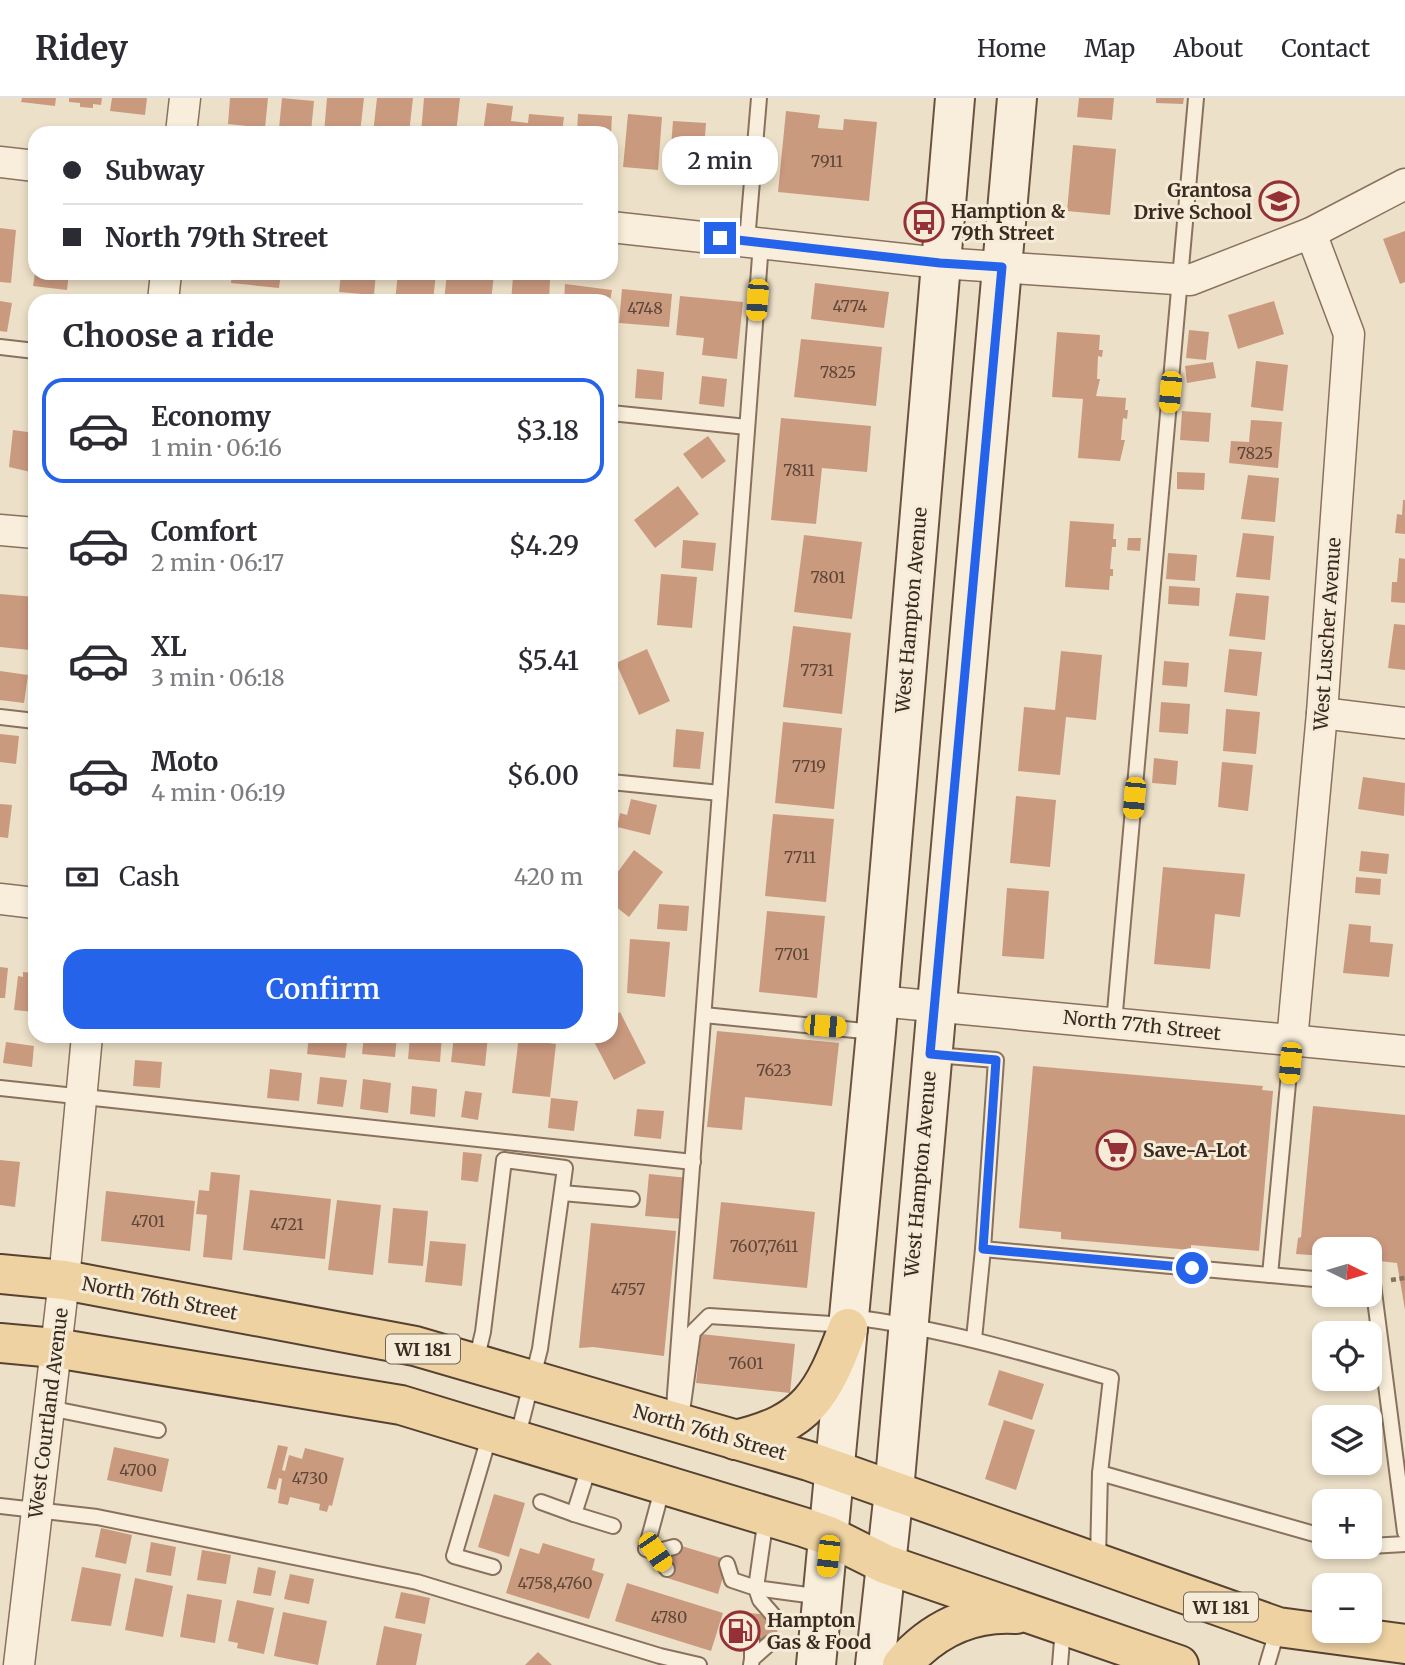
<!DOCTYPE html>
<meta charset="utf-8">
<style>
:root{--surface:#fff;--page:#f2f2f3;--text:#2b2b33;--muted:#7c7c81;--line:#e1e1e2;--accent:#2563eb}
body{margin:0;font-family:Merriweather,serif;background:var(--page);color:var(--text);height:100vh;display:flex;flex-direction:column;font-size:26px;white-space:nowrap}
*{box-sizing:border-box;margin:0}
p{font-size:23px;color:var(--muted)}
.icon{flex:none;width:38px;height:38px;fill:none;stroke:currentColor;stroke-width:2;stroke-linecap:round;stroke-linejoin:round}
.map{position:relative;flex:1;overflow:hidden}
.details{position:absolute;left:28px;top:196px;width:590px;height:749px;display:flex;flex-direction:column;background:var(--surface);border-radius:21px;box-shadow:0 4px 10px #0003}
.details>*{flex:none}
.hud{position:absolute;left:28px;top:28px;width:590px;height:154px;border-radius:21px;box-shadow:0 4px 10px #0003;display:grid;align-content:center;height:154px;padding:0 35px;background:var(--surface)}
.needle{width:46px;rotate:95deg}
.fabs{position:absolute;left:1312px;top:1139px;display:grid;gap:14px}
.fabs a{display:grid;place-items:center;width:70px;height:70px;border-radius:14px;background:var(--surface);box-shadow:0 4px 10px #0003;font-size:35px}
.end{position:absolute;width:32px;height:32px;margin:-16px;border:9px solid #2563eb;background:#fff;box-shadow:0 0 0 4px #fff}
.from{border-radius:50%}
.bubble{position:absolute;height:49px;border-radius:21px;background:var(--surface);box-shadow:0 4px 10px #0003;font-size:23px;font-weight:600;line-height:49px;text-align:center}
.car{position:absolute;width:21px;height:42px;margin:-21px -10px;border-radius:9px;box-shadow:0 0 5px 2px #0007;background:linear-gradient(#f5c518 24%,#345 0 40%,#f5c518 0 76%,#345 0 86%,#f5c518 0)}
.hud b{display:flex;align-items:center;gap:24px;height:66px;font-size:26px}
.hud b+b{border-top:2px solid var(--line)}
.hud i{width:18px;height:18px;background:var(--text)}
ul{padding:0;list-style:none}
li{display:flex;align-items:center;gap:21px;height:105px;margin:0 14px 10px;padding:0 21px;border:4px solid transparent;border-radius:21px}
li div{flex:1}
li b{display:block;font-size:26px}
li em{font-style:normal;font-weight:600}
li.current{border-color:var(--accent)}
li>.icon{width:63px;height:63px;stroke-width:1.5}
h2{padding:0 35px;font-size:32px;line-height:84px}
.pay{display:flex;align-items:center;gap:18px;height:77px;padding:0 35px;font-size:26px}
.pay p{margin-inline-start:auto}
.primary-button{display:flex;gap:14px;margin-top:auto;padding:14px 35px}
.primary-button a{flex:1;height:80px;border-radius:21px;background:var(--accent);color:#fff;font-size:28px;font-weight:600;line-height:80px;text-align:center}
header{display:flex;align-items:center;gap:42px;box-sizing:border-box;height:98px;padding:0 35px;background:var(--surface);border-bottom:2px solid var(--line)}
header strong{font-size:33px}
nav{display:flex;gap:38px;margin-inline-start:auto;font-size:24px}
.map>svg:first-child{display:block}
.building{fill:#ca9a7f}
.lines{fill:none;stroke-linecap:round;stroke-linejoin:round}
.service-casing{stroke:#89725d;stroke-width:18}
.minor-casing{stroke:#89725d;stroke-width:33}
.secondary-casing{stroke:#6b5340;stroke-width:42}
.primary-casing{stroke:#574131;stroke-width:42}
.path{stroke:#89725d;stroke-width:4.5;stroke-dasharray:5 3.5;stroke-linecap:butt}
.service{stroke:#f8eedb;stroke-width:14}
.minor{stroke:#f8eedb;stroke-width:30}
.secondary{stroke:#f8eedb;stroke-width:38}
.primary{stroke:#eed2a2;stroke-width:38}
.route{stroke:#2563eb;stroke-width:9}
.labels{text-anchor:middle;dominant-baseline:central;stroke-width:6;stroke-linejoin:round;paint-order:stroke}
.number-label{font-size:16px;fill:#5e4738}
.shield{fill:#f5ebd7;stroke:#726558;stroke-width:2}
.shield-label{font-size:18px;font-weight:bold;fill:#3a2b21}
.poi-label{font-size:19px;font-weight:bold;fill:#3a2b21;stroke:#f5ebd7;text-anchor:start}
.street-label{font-size:19px;fill:#3a2b21;stroke:#f5ebd7}
</style>
<header>
<strong>Ridey</strong>
<nav><a>Home</a><a>Map</a><a>About</a><a>Contact</a></nav>
</header>
<div class="map">
<svg width="1405" height="1567" viewBox="0 0 1405 1567">
<rect width="100%" height="100%" fill="#ede0c8"/>
<g class="building">
<path d="M22 0H56L55 8 21 4Z"/>
<path d="M69 0H102L101 7 93 6V10L80 9V5L69 4Z"/>
<path d="M112 0H147L145 17 110 13Z"/>
<path d="M230 0H268L265 30 228 26Z"/>
<path d="M282 0 314 3 311 34 279 30Z"/>
<path d="M327 0H364L360 35H324Z"/>
<path d="M377 0H413L409 35H373Z"/>
<path d="M424 0H460L456 35H421Z"/>
<path d="M1079 0H1114L1112 22 1077 19Z"/>
<path d="M1156 0H1184L1183 6 1156 5Z"/>
<path d="M487 5 513 8 511 23 528 25 529 16 564 19 562 35 483 34Z"/>
<path d="M786 13 820 17 818 30 843 32 844 21 877 24 869 103 778 94Z"/>
<path d="M578 16 612 18 611 35H577Z"/>
<path d="M628 16 662 19 658 72 623 69Z"/>
<path d="M673 23 706 25 702 76 669 74Z"/>
<path d="M1073 47 1116 51 1110 117 1067 113Z"/>
<path d="M0 130 16 132 11 185 0 184Z"/>
<path d="M1405 133V184L1400 186 1383 141Z"/>
<path d="M35 175H69L67 192 33 188Z"/>
<path d="M232 175H281L279 190 231 185Z"/>
<path d="M341 175H376L374 197 339 194Z"/>
<path d="M398 175H436L433 203H395Z"/>
<path d="M447 175 494 176 491 203H444Z"/>
<path d="M513 179 550 182 549 203H511Z"/>
<path d="M815 185 889 194 884 230 811 221Z"/>
<path d="M565 186 612 192 610 203H564Z"/>
<path d="M622 191 672 196 669 229 619 225Z"/>
<path d="M680 198 743 204 737 261 702 257 704 240 676 237Z"/>
<path d="M0 203 12 205 7 234 0 233Z"/>
<path d="M1274 203 1284 236 1238 251 1228 217Z"/>
<path d="M1189 232 1209 234 1206 262 1186 260Z"/>
<path d="M1057 234 1100 237 1099 252H1103L1102 259 1098 258 1097 281H1100L1096 298 1126 300 1125 312H1128L1127 321 1123 320 1121 342H1125L1120 363 1078 360 1083 301 1052 299Z"/>
<path d="M801 241 882 249 876 308 794 299Z"/>
<path d="M1256 263 1288 267 1283 313 1251 309Z"/>
<path d="M1213 264 1216 280 1187 285 1185 268Z"/>
<path d="M637 271 664 274 662 302 635 300Z"/>
<path d="M702 278 727 281 724 309 699 306Z"/>
<path d="M1182 313 1211 315 1209 344 1180 342Z"/>
<path d="M781 320 871 328 867 374 822 370 816 426 771 422Z"/>
<path d="M1251 322 1282 324 1278 370 1229 365 1231 343 1249 344Z"/>
<path d="M13 332 35 335V375L9 369Z"/>
<path d="M708 338 726 363 702 381 683 356Z"/>
<path d="M1177 374 1205 375 1204 392 1177 391Z"/>
<path d="M1248 377 1279 380 1275 424 1241 421Z"/>
<path d="M678 388 699 416 655 450 634 422Z"/>
<path d="M1403 402H1405V436L1395 435 1397 416 1402 417Z"/>
<path d="M1070 423 1114 426 1113 441H1116V449H1112L1110 471H1113V478H1110L1109 492 1065 489Z"/>
<path d="M1243 435 1274 438 1270 482 1236 479Z"/>
<path d="M804 437 862 444 852 521 794 514Z"/>
<path d="M1128 440H1141L1140 453 1127 452Z"/>
<path d="M683 442 716 445 713 473 681 470Z"/>
<path d="M1168 455 1197 457 1195 483 1166 481Z"/>
<path d="M1399 460 1405 461V505L1391 504 1392 484H1397Z"/>
<path d="M661 476 697 479 692 530 657 527Z"/>
<path d="M1169 488 1200 490 1199 508 1168 506Z"/>
<path d="M1236 495 1269 498 1265 542 1229 538Z"/>
<path d="M0 496 35 499 30 552 0 549Z"/>
<path d="M1394 526 1405 527V572L1388 570Z"/>
<path d="M793 528 851 535 842 616 783 609Z"/>
<path d="M647 551 670 603 639 617 616 565Z"/>
<path d="M1229 551 1262 554 1257 598 1224 594Z"/>
<path d="M1061 553 1102 557 1096 622 1066 619 1060 677 1018 673 1024 609 1055 612Z"/>
<path d="M1164 563 1189 565 1187 589 1162 587Z"/>
<path d="M0 573 28 577 24 605 0 602Z"/>
<path d="M1161 604 1190 606 1188 636 1159 634Z"/>
<path d="M1226 611 1260 614 1256 656 1223 653Z"/>
<path d="M783 624 842 630 834 711 775 705Z"/>
<path d="M676 631 704 634 700 671 673 669Z"/>
<path d="M0 636 19 638 16 666 0 664Z"/>
<path d="M1154 660 1178 663 1176 687 1152 685Z"/>
<path d="M1222 664 1253 667 1248 713 1218 709Z"/>
<path d="M1363 679 1405 685 1404 718 1358 711Z"/>
<path d="M33 687 35 688V744L28 743Z"/>
<path d="M1016 698 1056 702 1050 769 1010 765Z"/>
<path d="M631 701 657 707 650 737 617 729 620 715 627 717Z"/>
<path d="M0 706 12 707 8 740 0 739Z"/>
<path d="M773 716 834 721 826 804 765 798Z"/>
<path d="M634 752 663 774 629 819 611 805V783Z"/>
<path d="M1361 753 1389 756 1387 776 1359 773Z"/>
<path d="M1163 769 1245 776 1240 819 1215 816 1210 871 1154 866Z"/>
<path d="M1356 779 1381 781 1380 797 1355 795Z"/>
<path d="M1007 790 1049 793 1044 861 1002 858Z"/>
<path d="M659 806 689 808 687 833 657 831Z"/>
<path d="M767 813 825 818 817 900 759 894Z"/>
<path d="M1349 826 1371 828 1370 844 1393 846 1389 879 1343 875Z"/>
<path d="M630 841 670 844 665 899 627 895Z"/>
<path d="M0 869 8 870 5 900H0Z"/>
<path d="M23 874 35 875V914L14 912 18 878 23 879Z"/>
<path d="M620 914 646 965 614 982 591 938H611V919Z"/>
<path d="M717 933 839 945 832 1008 745 999 742 1032 707 1029Z"/>
<path d="M309 938H348L345 960 307 956Z"/>
<path d="M364 938H397L395 959 362 956Z"/>
<path d="M410 938H442L440 964 408 961Z"/>
<path d="M454 938H488L485 968 451 964Z"/>
<path d="M519 938H541L540 944 556 946 550 999 512 995Z"/>
<path d="M6 944 34 948 32 969 3 965Z"/>
<path d="M135 962 162 964 160 990 133 988Z"/>
<path d="M1033 968 1263 988 1262 992 1273 993 1259 1153 1191 1147V1152L1061 1141V1134L1019 1130Z"/>
<path d="M270 971 302 975 299 1003 267 1000Z"/>
<path d="M320 979 347 982 343 1009 317 1006Z"/>
<path d="M363 981 391 985 388 1015 360 1011Z"/>
<path d="M412 988 437 991 435 1019 410 1016Z"/>
<path d="M465 993 482 995 478 1022 461 1019Z"/>
<path d="M551 1000 578 1003 574 1033 548 1030Z"/>
<path d="M1313 1008 1405 1017V1212L1397 1165 1370 1162V1152H1325V1158L1296 1156 1298 1140 1301 1139Z"/>
<path d="M637 1011 664 1013 661 1041 634 1038Z"/>
<path d="M463 1054 482 1056 478 1084 461 1082Z"/>
<path d="M0 1062 20 1064 15 1109 0 1107Z"/>
<path d="M211 1074 240 1077 232 1162 203 1159 207 1117 196 1116 199 1092 209 1093Z"/>
<path d="M649 1076 688 1080 683 1121 645 1118Z"/>
<path d="M250 1092 331 1101 325 1161 243 1152Z"/>
<path d="M106 1093 195 1103 190 1153 101 1143Z"/>
<path d="M337 1102 381 1107 373 1177 328 1172Z"/>
<path d="M721 1104 815 1114 807 1190 713 1181Z"/>
<path d="M393 1110 428 1113 423 1168 388 1165Z"/>
<path d="M591 1125 676 1133 664 1258 593 1249 579 1250Z"/>
<path d="M430 1143 466 1146 462 1188 425 1184Z"/>
<path d="M701 1236 795 1246 790 1295 696 1285Z"/>
<path d="M999 1272 1044 1286 1032 1322 988 1307Z"/>
<path d="M1004 1322 1035 1332 1016 1392 985 1381Z"/>
<path d="M278 1347 288 1349 282 1372 285 1373 289 1357 302 1361 305 1350 344 1360 332 1408 329 1407 327 1414 319 1412 320 1406 290 1399 288 1407 278 1405 282 1381 279 1380 276 1392 267 1390Z"/>
<path d="M114 1349 169 1361 162 1394 107 1382Z"/>
<path d="M494 1396 525 1405 509 1459 478 1449Z"/>
<path d="M101 1430 132 1437 126 1466 95 1459Z"/>
<path d="M151 1444 176 1449 171 1478 146 1474Z"/>
<path d="M543 1445 595 1461 592 1472 604 1476 589 1521 506 1495 520 1450 539 1456Z"/>
<path d="M675 1446 728 1462 718 1496 664 1479Z"/>
<path d="M202 1452 231 1457 226 1486 197 1482Z"/>
<path d="M82 1469 121 1476 111 1528 71 1523Z"/>
<path d="M258 1469 276 1473 271 1498 253 1495Z"/>
<path d="M290 1476 314 1481 309 1506 284 1501Z"/>
<path d="M135 1480 173 1488 163 1539 125 1532Z"/>
<path d="M627 1485 723 1515 711 1553 615 1523Z"/>
<path d="M401 1494 430 1500 425 1526 395 1520Z"/>
<path d="M187 1496 222 1502 215 1545 180 1539Z"/>
<path d="M237 1502 274 1510 264 1556 237 1550 238 1545 228 1543Z"/>
<path d="M283 1514 327 1523 318 1567 274 1558Z"/>
<path d="M749 1515 779 1518 776 1545 746 1542Z"/>
<path d="M384 1528 422 1536 416 1567H376Z"/>
<path d="M538 1554 552 1567H525Z"/>
</g>
<g class="lines">
<g class="service-casing">
<g id="service">
<path d="M747 143 759 0"/>
<path d="M0 249 35 253"/>
<path d="M611 315 747 329"/>
<path d="M0 619 35 623"/>
<path d="M611 684 720 695"/>
<path d="M704 917 874 934"/>
<path d="M1114 925 1196 0"/>
<path d="M935 957 996 962 983 1151 1325 1182"/>
<path d="M0 990 693 1064"/>
<path d="M562 1095 632 1101"/>
<path d="M1270 1177 1292 943"/>
<path d="M1370 1186H1373L1405 1434"/>
<path d="M851 1219C940 1230 1025 1255 1111 1280L1100 1375 1325 1439"/>
<path d="M974 1241 983 1151"/>
<path d="M476 1263 483 1234 504 1062 565 1070 540 1251 517 1341"/>
<path d="M49 1310 158 1332"/>
<path d="M681 1321 693 1234 709 1218 847 1227"/>
<path d="M673 1323 761 145"/>
<path d="M490 1336 454 1458 493 1469"/>
<path d="M590 1366 574 1416 613 1428"/>
<path d="M663 1388 646 1451 655 1454 674 1449"/>
<path d="M541 1404 574 1416"/>
<path d="M0 1408 97 1419 417 1484 660 1558 699 1567"/>
<path d="M766 1419 756 1490 822 1499"/>
<path d="M1370 1448 1405 1446"/>
<path d="M655 1454 667 1471"/>
<path d="M1098 1461 1100 1375"/>
<path d="M727 1466 732 1482 756 1490 760 1502 773 1517"/>
<path d="M752 1543V1561"/>
<path d="M751 1567 752 1561 770 1545"/>
<path d="M1060 1567 1063 1530"/>
<path d="M1267 1567 1278 1530"/>
</g>
</g>
<g class="minor-casing">
<g id="minor">
<path d="M181 35 185 0"/>
<path d="M0 64 35 68"/>
<path d="M611 129 940 165 1190 182 1311 135 1405 86"/>
<path d="M163 203 166 175"/>
<path d="M0 432 35 435"/>
<path d="M1322 615 1405 625"/>
<path d="M0 801 35 805"/>
<path d="M878 903 1405 953"/>
<path d="M1292 943 1322 615 1349 236 1311 135"/>
<path d="M19 1567 64 1182 87 938"/>
</g>
</g>
<g class="secondary-casing">
<g id="secondary">
<path d="M816 1567 876 934 955 0"/>
<path d="M875 1567 894 1393 1017 0"/>
</g>
</g>
<g class="primary-casing">
<g id="primary">
<path d="M0 1176 64 1182 415 1248 809 1363 1278 1529 1405 1546"/>
<path d="M0 1245 55 1250 401 1307 803 1429 829 1438 885 1466 1179 1567"/>
<path d="M735 1342C809 1325 823 1296 848 1230"/>
<path d="M902 1567C932 1532 971 1513 1016 1516"/>
</g>
</g>
<path class="path" d="M1391 1182 1405 1180"/>
<use href="#service" class="service"/>
<use href="#minor" class="minor"/>
<use href="#secondary" class="secondary"/>
<use href="#primary" class="primary"/>
</g>
<g class="lines">
<path class="route" d="M720 140 940 165 1002 169 930 956 996 962 983 1151 1192 1170"/>
</g>
<defs>
<g id="school-ring" transform="scale(2.0125)"><circle r="9.5" fill="#f5ebd7" stroke="#953036" stroke-width="1.5"/><path d="M0-5L7-2L0 1L-7-2ZM-4 1L0 2.5L4 1V4Q0 6-4 4Z" fill="#953036"/></g>
<g id="bus-ring" transform="scale(2.0125)"><circle r="9.5" fill="#f5ebd7" stroke="#953036" stroke-width="1.5"/><path d="M-5-6H5V4H4V6H2V4H-2V6H-4V4H-5ZM-3.5-4V0h7V-4ZM-3.5 1.2v1.5H-2V1.2ZM2 1.2v1.5H3.5V1.2Z" fill="#953036"/></g>
<g id="supermarket-ring" transform="scale(2.0125)"><circle r="9.5" fill="#f5ebd7" stroke="#953036" stroke-width="1.5"/><path d="M-6-5.5h2.5l.6 2H6L4.5 2H-2.5L-4.4-4H-6ZM-1.5 3.2a1.3 1.3 0 1 0 .1 0ZM3 3.2a1.3 1.3 0 1 0 .1 0Z" fill="#953036"/></g>
<g id="fuel-ring" transform="scale(2.0125)"><circle r="9.5" fill="#f5ebd7" stroke="#953036" stroke-width="1.5"/><path d="M-5.5-6h7V0h2V4h1.3V-2.5L3-4.5l.8-.8L6-3V5H2.5V1h-1V6h-7ZM-4.2-4.7v3.2H.2V-4.7Z" fill="#953036"/></g>
</defs>
<g fill-rule="evenodd">
<use href="#school-ring" x="1279" y="103"/>
<use href="#bus-ring" x="924" y="124"/>
<use href="#supermarket-ring" x="1116" y="1052"/>
<use href="#fuel-ring" x="740" y="1533"/>
</g>
<g class="labels">
<g class="number-label">
<text x="827" y="63">7911</text>
<text x="850" y="208">4774</text>
<text x="645" y="210">4748</text>
<text x="838" y="274">7825</text>
<text x="1255" y="355">7825</text>
<text x="799" y="372">7811</text>
<text x="828" y="479">7801</text>
<text x="817" y="572">7731</text>
<text x="809" y="668">7719</text>
<text x="800" y="759">7711</text>
<text x="792" y="856">7701</text>
<text x="774" y="972">7623</text>
<text x="148" y="1123">4701</text>
<text x="287" y="1126">4721</text>
<text x="764" y="1148">7607,7611</text>
<text x="628" y="1191">4757</text>
<text x="746" y="1265">7601</text>
<text x="138" y="1372">4700</text>
<text x="310" y="1380">4730</text>
<text x="555" y="1485">4758,4760</text>
<text x="669" y="1519">4780</text>
</g>
<g class="shield">
<rect x="386" y="1236.5" width="74" height="29" rx="5"/>
<rect x="1184" y="1494.5" width="74" height="29" rx="5"/>
</g>
<g class="shield-label">
<text x="423" y="1251">WI 181</text>
<text x="1221" y="1509">WI 181</text>
</g>
<g class="poi-label">
<text x="1252" y="92" text-anchor="end">Grantosa<tspan x="1252" dy="22">Drive School</tspan></text>
<text x="951" y="113">Hamption &amp;<tspan x="951" dy="22">79th Street</tspan></text>
<text x="1143" y="1052">Save-A-Lot</text>
<text x="767" y="1522">Hampton<tspan x="767" dy="22">Gas &amp; Food</tspan></text>
</g>
<g class="street-label">
<text transform="translate(911 512) rotate(-85)">West Hampton Avenue</text>
<text transform="translate(1327 536) rotate(-86)">West Luscher Avenue</text>
<text transform="translate(1142 927) rotate(6)">North 77th Street</text>
<text transform="translate(920 1076) rotate(-85)">West Hampton Avenue</text>
<text transform="translate(160 1200) rotate(11)">North 76th Street</text>
<text transform="translate(48 1315) rotate(-83)">West Courtland Avenue</text>
<text transform="translate(710 1334) rotate(16)">North 76th Street</text>
</g>
</g>
</svg>
<div class="fabs">
<a><svg class="needle" viewBox="-14 -14 28 28"><path d="M0-13l5 13h-10z" fill="#e53935"/><path d="M0 13l5-13h-10z" fill="#7c7c81"/></svg></a>
<a><svg class="icon" aria-label="locate" viewBox="0 0 24 24"><circle cx="12" cy="12" r="6"/><path d="M12 2v4M12 18v4M2 12h4M18 12h4"/></svg></a>
<a><svg class="icon" aria-label="layers" viewBox="0 0 24 24"><path d="M12 4l9 5-9 5-9-5zM3 14l9 5 9-5"/></svg></a>
<a>+</a>
<a>−</a>
</div>
<i class="end from" style="left:1192px;top:1170px"></i>
<i class="end" style="left:720px;top:140px"></i>
<div class="bubble" style="left:662px;top:38px;width:116px">2 min</div>
<i class="car" style="left:757px;top:202px;rotate:184deg"></i>
<i class="car" style="left:1170px;top:294px;rotate:185deg"></i>
<i class="car" style="left:1134px;top:700px;rotate:185deg"></i>
<i class="car" style="left:825px;top:928px;rotate:95deg"></i>
<i class="car" style="left:1290px;top:965px;rotate:185deg"></i>
<i class="car" style="left:655px;top:1454px;rotate:146deg"></i>
<i class="car" style="left:828px;top:1458px;rotate:186deg"></i>
<div class="hud">
<b><i class="from"></i>Subway</b>
<b><i></i>North 79th Street</b>
</div>
<section class="details">
<h2>Choose a ride</h2>
<ul>
<li class="current"><svg class="icon" aria-label="car" viewBox="0 0 24 24"><path d="M5 17H2v-5l4-1 3-4h7l3 4 3 1v5h-3M9 17h6M6 11h13"/><circle cx="7" cy="17" r="2"/><circle cx="17" cy="17" r="2"/></svg><div><b>Economy</b><p>1 min · 06:16</p></div><em>$3.18</em></li>
<li><svg class="icon" aria-label="car" viewBox="0 0 24 24"><path d="M5 17H2v-5l4-1 3-4h7l3 4 3 1v5h-3M9 17h6M6 11h13"/><circle cx="7" cy="17" r="2"/><circle cx="17" cy="17" r="2"/></svg><div><b>Comfort</b><p>2 min · 06:17</p></div><em>$4.29</em></li>
<li><svg class="icon" aria-label="car" viewBox="0 0 24 24"><path d="M5 17H2v-5l4-1 3-4h7l3 4 3 1v5h-3M9 17h6M6 11h13"/><circle cx="7" cy="17" r="2"/><circle cx="17" cy="17" r="2"/></svg><div><b>XL</b><p>3 min · 06:18</p></div><em>$5.41</em></li>
<li><svg class="icon" aria-label="car" viewBox="0 0 24 24"><path d="M5 17H2v-5l4-1 3-4h7l3 4 3 1v5h-3M9 17h6M6 11h13"/><circle cx="7" cy="17" r="2"/><circle cx="17" cy="17" r="2"/></svg><div><b>Moto</b><p>4 min · 06:19</p></div><em>$6.00</em></li>
</ul>
<div class="pay"><svg class="icon" aria-label="cash" viewBox="0 0 24 24"><path d="M3 7h18v10H3z"/><circle cx="12" cy="12" r="2"/></svg>Cash<p>420 m</p></div>
<div class="primary-button"><a>Confirm</a></div>
</section>
</div>
